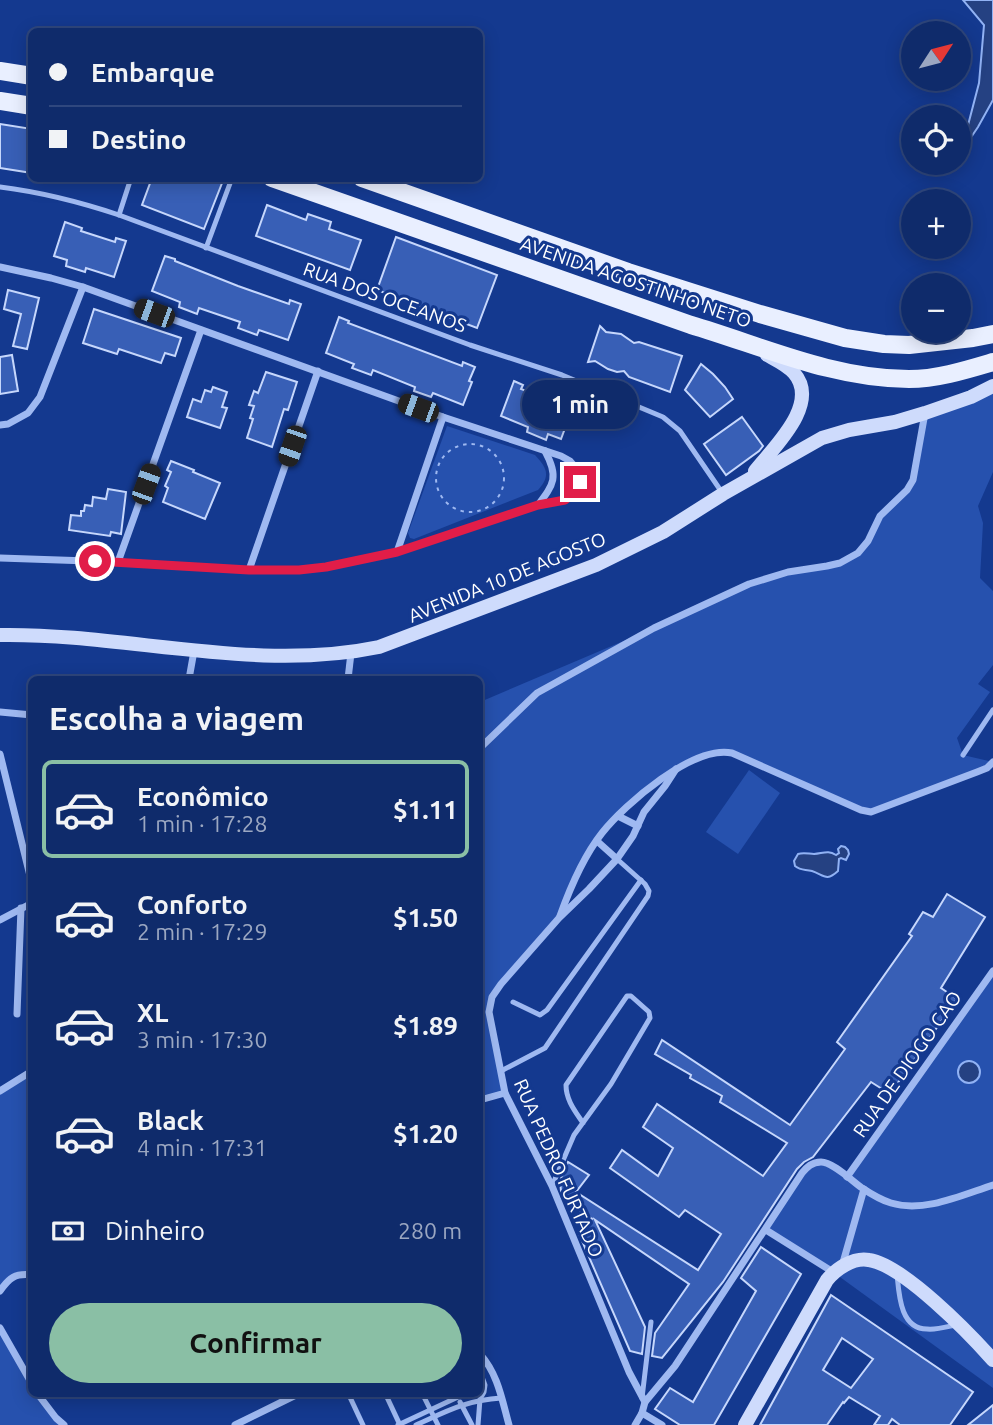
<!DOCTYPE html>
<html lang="pt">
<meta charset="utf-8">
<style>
:root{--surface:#0f2b6b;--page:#1d3773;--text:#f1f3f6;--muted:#9ba7c1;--line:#2f477e;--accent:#8abfa5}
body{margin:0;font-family:Ubuntu,sans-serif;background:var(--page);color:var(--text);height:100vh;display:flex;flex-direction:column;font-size:26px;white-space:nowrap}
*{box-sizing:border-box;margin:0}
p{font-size:23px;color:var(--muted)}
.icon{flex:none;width:38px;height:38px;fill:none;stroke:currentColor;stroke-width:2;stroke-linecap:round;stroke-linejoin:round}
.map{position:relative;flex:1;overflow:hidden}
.drawer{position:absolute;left:28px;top:676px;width:455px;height:721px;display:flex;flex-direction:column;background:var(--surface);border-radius:10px;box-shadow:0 4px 18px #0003,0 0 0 2px var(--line)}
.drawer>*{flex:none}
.top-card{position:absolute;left:28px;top:28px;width:455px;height:154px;border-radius:10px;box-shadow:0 4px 18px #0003,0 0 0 2px var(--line);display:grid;align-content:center;height:154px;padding:0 21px;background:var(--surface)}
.needle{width:46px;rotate:54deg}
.controls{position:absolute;left:901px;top:21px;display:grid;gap:14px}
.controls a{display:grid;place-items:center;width:70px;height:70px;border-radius:50%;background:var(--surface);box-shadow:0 4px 18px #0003,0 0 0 2px var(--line);font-size:35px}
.end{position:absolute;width:32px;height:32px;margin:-16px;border:9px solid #e11d48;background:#fff;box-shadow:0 0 0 4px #fff}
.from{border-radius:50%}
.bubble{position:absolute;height:49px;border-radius:24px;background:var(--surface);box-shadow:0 4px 18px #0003,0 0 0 2px var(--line);font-size:23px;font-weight:700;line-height:49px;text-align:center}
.car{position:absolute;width:21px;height:42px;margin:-21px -10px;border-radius:9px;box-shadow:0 0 5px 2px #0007;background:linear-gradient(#222 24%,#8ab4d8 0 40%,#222 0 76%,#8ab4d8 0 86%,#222 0)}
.top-card b{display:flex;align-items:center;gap:24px;height:66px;font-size:26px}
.top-card b+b{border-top:2px solid var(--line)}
.top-card i{width:18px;height:18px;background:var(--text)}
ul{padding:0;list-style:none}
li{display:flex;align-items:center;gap:21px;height:98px;margin:0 14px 10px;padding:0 7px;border:4px solid transparent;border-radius:10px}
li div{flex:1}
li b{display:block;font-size:26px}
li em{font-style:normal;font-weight:700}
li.active{border-color:var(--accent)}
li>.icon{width:63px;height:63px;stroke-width:1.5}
h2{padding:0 21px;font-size:32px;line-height:84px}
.pay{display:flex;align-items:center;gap:18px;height:77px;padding:0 21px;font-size:26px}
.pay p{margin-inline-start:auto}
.button{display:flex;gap:14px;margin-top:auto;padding:14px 21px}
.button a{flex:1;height:80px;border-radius:42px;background:var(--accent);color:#111;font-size:28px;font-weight:700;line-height:80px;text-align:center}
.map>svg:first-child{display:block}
.green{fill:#2651ae}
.water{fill:#254182;stroke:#91b2f4;stroke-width:2}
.building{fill:#385fb6;stroke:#c6d7fc;stroke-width:2;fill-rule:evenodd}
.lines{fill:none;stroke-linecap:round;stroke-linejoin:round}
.path{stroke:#9fb9f1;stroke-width:2;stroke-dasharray:3.5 5;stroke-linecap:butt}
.lane{stroke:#9fb9f1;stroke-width:5}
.street{stroke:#9fb9f1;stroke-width:7}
.secondary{stroke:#cedbfc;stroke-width:14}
.primary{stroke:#e9efff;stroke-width:18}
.route{stroke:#e11d48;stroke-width:9}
.labels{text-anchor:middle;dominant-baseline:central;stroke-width:6;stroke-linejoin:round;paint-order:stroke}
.street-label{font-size:19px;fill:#fff;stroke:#14398f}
</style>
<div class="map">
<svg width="993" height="1425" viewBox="0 0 993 1425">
<rect width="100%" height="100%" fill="#14398f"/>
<g class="green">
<path d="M993 386V472L978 506 983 523 980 578 993 591V665L978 684 990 692 957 738 963 755 993 762 987 768 871 812 723 751 676 769 635 801 597 841 559 918 501 984 489 1012 505 1093 480 1100V702L654 628 749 584 827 566 858 553 880 516 913 481 925 413Z"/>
<path d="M447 426 535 455C547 468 551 476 538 490L414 539 410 538 408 533Z"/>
<path d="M749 770 780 793 738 854 706 832Z"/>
<path d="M993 971V1388L833 1272 766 1230 802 1173 817 1162 847 1176Z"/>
<path d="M31 1071V1275L19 1274 0 1291V1091Z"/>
<path d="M0 1328 31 1384 32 1393H37L64 1425H0Z"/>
</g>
<g class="water">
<path d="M963 0H993V100L978 127 961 152 979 83 984 25Z"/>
<path d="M841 846 845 847 848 850 849 854 846 860 841 858 839 859 838 871C826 882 824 875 812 871 805 869 801 871 795 866L794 861 798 854C804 852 809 854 814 854 824 853 828 850 836 855L839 853 838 849Z"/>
<circle cx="969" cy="1072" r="11"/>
</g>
<g class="building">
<path d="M0 124 32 129V173L0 168Z"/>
<path d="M152 178H224L204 229 142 205Z"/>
<path d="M267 205 306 220 308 214 331 222 329 229 361 240 350 270 256 236Z"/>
<path d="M65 222 82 228 81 231 115 242 116 238 126 241 114 277 86 268 85 272 66 266 67 260 54 256Z"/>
<path d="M396 237 497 275 477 328 377 290Z"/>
<path d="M165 256 175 259V261L238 286 289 304 290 300 301 304 288 340 259 330 257 335 238 328 240 322 199 308 197 314 179 307 180 302 152 291Z"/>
<path d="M8 290 39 298 27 349 13 346 21 314 4 309Z"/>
<path d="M94 309 181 338 175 356 165 353 161 363 119 349 117 354 83 343Z"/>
<path d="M339 317 349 321 348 323 462 366 463 362 475 367 469 381 472 382 463 405 433 393 431 397 414 391 415 387 373 370 371 375 352 368 354 364 326 353Z"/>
<path d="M600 326 606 332 621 334 634 343 639 342 682 356 670 392 629 377 624 371 617 372 608 369 595 361 588 362Z"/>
<path d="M12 355 18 391 0 394V357Z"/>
<path d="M701 364 713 374 725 387 733 399 710 417 685 390Z"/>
<path d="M266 372 297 382 288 410 284 409 272 447 247 438 253 419 250 418 254 406 249 405 254 391 258 393Z"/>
<path d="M514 381 523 385 521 389 554 402 556 397 574 404 561 439 548 434 546 440 527 432 528 427 501 416Z"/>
<path d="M213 387 227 392 222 407 227 408 220 428 187 417 193 399 201 402 205 390 211 392Z"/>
<path d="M742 417 763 446 759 451 726 475 704 444Z"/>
<path d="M171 461 194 470 193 472 220 483 205 519 163 502 168 488 165 486 171 472 167 470Z"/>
<path d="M108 489 126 492 121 534 111 532 110 536 69 530 71 515 81 516V511H84L85 505 92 506 93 497 106 499Z"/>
<path d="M947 894 985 917 941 988 957 999 890 1094 871 1082 813 1157 804 1162 797 1169 723 1282 662 1358 652 1356 655 1333 689 1284 595 1220 645 1327 642 1354 630 1351 579 1234 592 1219 572 1205 561 1191 560 1181 568 1162 589 1175 576 1192 698 1270 721 1234 685 1210 679 1217 610 1168 622 1150 658 1176 673 1148 643 1127 657 1104 763 1176 787 1143 720 1102 722 1096 690 1078 691 1075 655 1054 662 1040 790 1125 845 1049 837 1042 912 936 909 934 923 912 933 917Z"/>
<path d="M761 1247 801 1274 714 1425H680L655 1409 670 1388 693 1402 756 1291 741 1278Z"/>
<path d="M831 1295 973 1392 950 1425H900L892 1419 888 1425H874L880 1416 849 1397 844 1403 843 1402 827 1425H760ZM842 1338 873 1359 851 1388 823 1370Z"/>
<path d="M993 1405V1425H968Z"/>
</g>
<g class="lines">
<circle class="path" cx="470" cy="478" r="34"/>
<g class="lane">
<path d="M0 187C40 192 80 202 119 215L470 345 562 375 663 417 680 431 721 491"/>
<path d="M119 215 131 178"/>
<path d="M206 248 232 178"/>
<path d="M963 755 993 710"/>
<path d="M513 1002 540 1015 547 1010 641 880"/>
<path d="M501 1071 545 1048 648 896 649 891 645 884 617 859"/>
<path d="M552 1186 574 1135 611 1084 650 1018 649 1012 631 996H627L566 1085C566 1100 575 1111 583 1123"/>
<path d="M897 1274C899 1294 900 1329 927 1329 936 1330 946 1327 955 1325"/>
<path d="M348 1393 363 1425"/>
<path d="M385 1393 400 1425"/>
<path d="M422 1393 438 1425"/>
<path d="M642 1398 651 1322"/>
<path d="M460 1402 472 1425"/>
<path d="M398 1425 458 1397 459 1393"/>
<path d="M416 1425C447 1411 467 1400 501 1398"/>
<path d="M478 1425 480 1399 484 1392 485 1385 481 1374 480 1375"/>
</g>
<g class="street">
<path d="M0 267 51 278 83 287 443 417 561 456 570 461 576 468 579 474 580 482 576 491 565 500 538 505 397 552 326 567 299 570H249L118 562 0 558"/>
<path d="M0 425 8 424 28 413 40 397 83 287"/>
<path d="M538 505C554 484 559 477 545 451"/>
<path d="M397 552 443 417"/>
<path d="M118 562 201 330"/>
<path d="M249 570 318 371"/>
<path d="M189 679 194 651"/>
<path d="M348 679 351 653"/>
<path d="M0 712 32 715"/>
<path d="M480 748 537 693 654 628 749 584 788 572 827 566 840 563 858 553 868 541 880 516 907 490 913 480 925 413"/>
<path d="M0 754 32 884"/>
<path d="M618 816 638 826"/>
<path d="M597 841 617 859"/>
<path d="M560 916C570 888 583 857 602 833 625 804 693 745 732 753L861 810 871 812 977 772 987 768 993 762"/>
<path d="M0 920 32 903"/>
<path d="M17 1014 21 908"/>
<path d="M0 1091 32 1071"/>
<path d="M480 1100 505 1093"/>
<path d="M847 1177 993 971"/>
<path d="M766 1230 833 1272"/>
<path d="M842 1266 864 1189"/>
<path d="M0 1291C9 1278 15 1273 32 1275"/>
<path d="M0 1328 32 1384"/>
<path d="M480 1354C498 1374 502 1400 509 1425"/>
<path d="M37 1393 56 1418 64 1425"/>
<path d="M645 1402 629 1372 552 1186 505 1093 489 1012 492 997 501 984 559 918 589 889 617 859 633 836 644 812 665 786 676 769"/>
<path d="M642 1413 662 1425"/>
<path d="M235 1425 300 1393"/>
<path d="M635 1425 642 1413 645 1402 675 1366 802 1173C807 1167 812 1162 821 1162 833 1162 852 1181 862 1188 871 1194 881 1200 891 1203 924 1213 962 1195 993 1185"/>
</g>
<g class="secondary">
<path d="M755 471C773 448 821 404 794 373 787 365 776 360 767 355"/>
<path d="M0 635C126 633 254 673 379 647L596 565 663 532 723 494 822 438 849 430 895 422 925 413 971 397 993 386"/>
<path d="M745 1425 827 1280C836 1269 853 1257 869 1260 903 1265 969 1333 993 1360"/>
</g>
<g class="primary">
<path d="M0 71 32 76"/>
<path d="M0 101 32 106"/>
<path d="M272 178 691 325C762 346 833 379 909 379 937 379 966 370 993 362"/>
<path d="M362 178 628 272 760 314 845 338 884 344 909 345 973 338 993 334"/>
</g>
</g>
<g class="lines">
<path class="route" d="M95 561 249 570H299L326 567 397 552 538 505 565 500 576 491 580 482"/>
</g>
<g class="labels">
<g class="street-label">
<text transform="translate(636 282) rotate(19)">AVENIDA AGOSTINHO NETO</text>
<text transform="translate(385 297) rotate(20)">RUA DOS OCEANOS</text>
<text transform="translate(507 577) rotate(-22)">AVENIDA 10 DE AGOSTO</text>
<text transform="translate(907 1064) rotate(-55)">RUA DE DIOGO CAO</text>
<text transform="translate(559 1168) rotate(66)">RUA PEDRO FURTADO</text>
</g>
</g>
</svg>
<div class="controls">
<a><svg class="needle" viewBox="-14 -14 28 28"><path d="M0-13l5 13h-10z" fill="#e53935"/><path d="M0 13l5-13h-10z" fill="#9ba7c1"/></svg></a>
<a><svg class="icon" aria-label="locate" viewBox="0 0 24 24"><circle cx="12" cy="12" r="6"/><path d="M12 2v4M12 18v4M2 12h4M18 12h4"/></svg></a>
<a>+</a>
<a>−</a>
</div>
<i class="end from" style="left:95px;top:561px"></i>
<i class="end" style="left:580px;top:482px"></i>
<div class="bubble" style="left:522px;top:380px;width:116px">1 min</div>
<i class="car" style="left:154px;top:313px;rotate:290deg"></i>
<i class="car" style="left:418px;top:408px;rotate:290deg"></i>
<i class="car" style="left:292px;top:446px;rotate:199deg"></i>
<i class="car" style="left:146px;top:484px;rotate:20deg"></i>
<div class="top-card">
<b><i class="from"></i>Embarque</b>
<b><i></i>Destino</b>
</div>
<section class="drawer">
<h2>Escolha a viagem</h2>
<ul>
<li class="active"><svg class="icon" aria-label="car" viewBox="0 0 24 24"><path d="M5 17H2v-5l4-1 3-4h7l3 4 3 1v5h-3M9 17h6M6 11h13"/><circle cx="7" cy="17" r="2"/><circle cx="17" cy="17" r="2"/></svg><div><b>Econômico</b><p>1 min · 17:28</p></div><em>$1.11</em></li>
<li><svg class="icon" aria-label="car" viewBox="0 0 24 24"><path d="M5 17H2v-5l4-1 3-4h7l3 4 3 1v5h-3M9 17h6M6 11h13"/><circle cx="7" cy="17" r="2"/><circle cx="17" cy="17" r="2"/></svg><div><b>Conforto</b><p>2 min · 17:29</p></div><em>$1.50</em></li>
<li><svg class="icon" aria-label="car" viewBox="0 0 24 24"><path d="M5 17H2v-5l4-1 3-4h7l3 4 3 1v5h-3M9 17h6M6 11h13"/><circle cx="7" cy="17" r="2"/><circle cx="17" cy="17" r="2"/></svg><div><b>XL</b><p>3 min · 17:30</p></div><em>$1.89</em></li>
<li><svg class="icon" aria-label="car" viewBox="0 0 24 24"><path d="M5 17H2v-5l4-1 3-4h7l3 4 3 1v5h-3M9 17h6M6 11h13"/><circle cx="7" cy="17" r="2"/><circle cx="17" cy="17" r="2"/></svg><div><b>Black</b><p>4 min · 17:31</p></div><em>$1.20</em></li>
</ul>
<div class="pay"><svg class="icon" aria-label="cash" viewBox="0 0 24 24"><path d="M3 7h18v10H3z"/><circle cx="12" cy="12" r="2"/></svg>Dinheiro<p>280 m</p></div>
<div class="button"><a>Confirmar</a></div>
</section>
</div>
